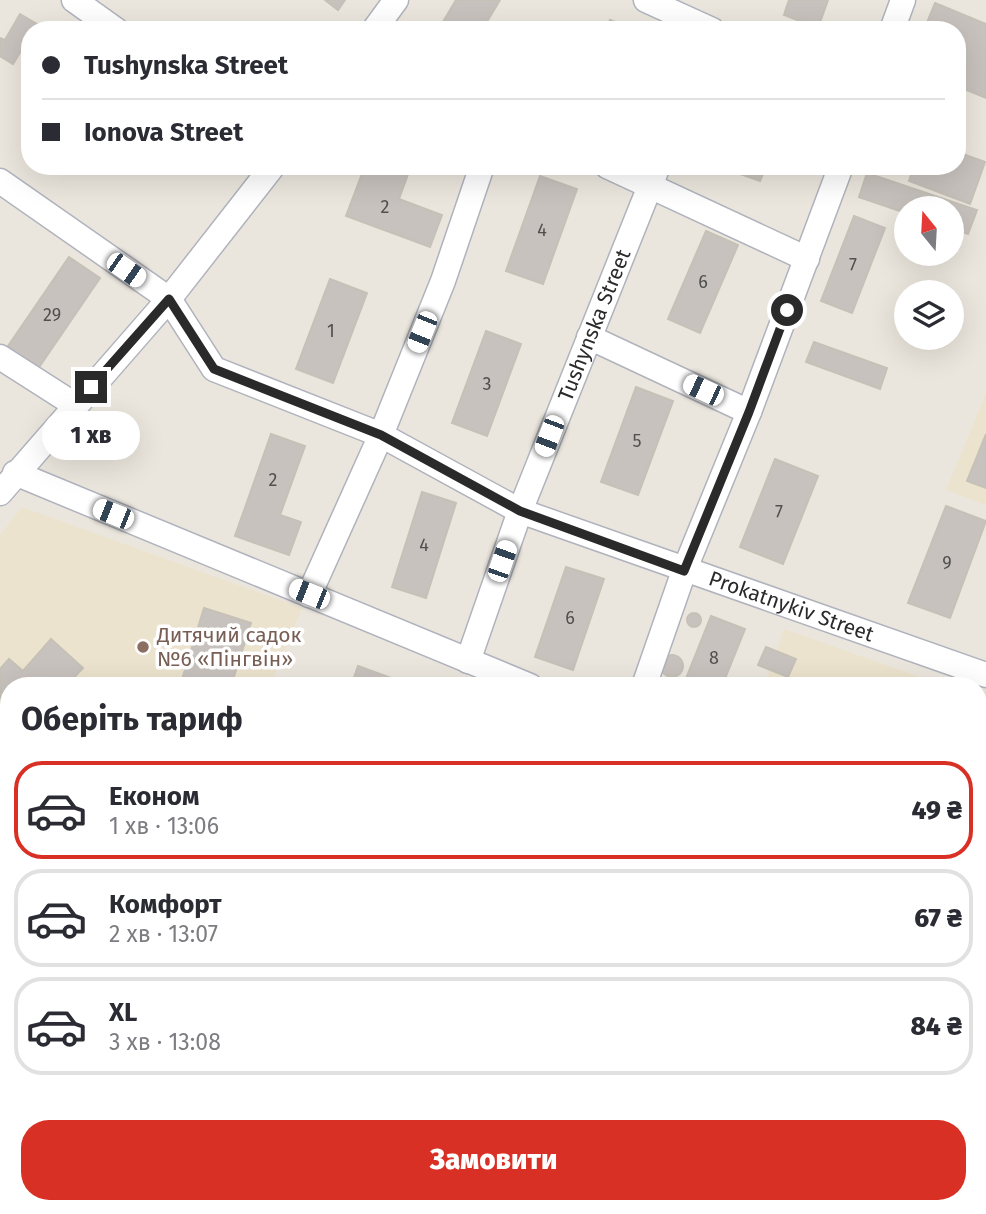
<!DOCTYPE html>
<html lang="uk">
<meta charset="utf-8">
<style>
:root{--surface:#fff;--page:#f7f7f7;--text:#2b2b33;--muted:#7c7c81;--line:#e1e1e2;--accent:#d93025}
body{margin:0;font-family:"Fira Sans",sans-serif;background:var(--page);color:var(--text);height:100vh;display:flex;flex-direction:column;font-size:26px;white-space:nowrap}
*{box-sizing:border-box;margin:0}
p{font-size:23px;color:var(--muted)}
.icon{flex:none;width:38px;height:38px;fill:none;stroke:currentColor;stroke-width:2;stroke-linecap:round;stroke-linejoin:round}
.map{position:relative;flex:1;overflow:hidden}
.details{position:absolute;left:0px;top:677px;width:987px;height:537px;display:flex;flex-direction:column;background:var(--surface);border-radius:28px 28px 0 0;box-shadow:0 7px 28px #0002}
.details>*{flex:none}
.banner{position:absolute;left:21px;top:21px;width:945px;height:154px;border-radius:28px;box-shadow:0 7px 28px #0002;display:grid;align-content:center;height:154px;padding:0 21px;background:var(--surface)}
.needle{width:46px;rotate:342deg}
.fabs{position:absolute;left:894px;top:196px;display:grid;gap:14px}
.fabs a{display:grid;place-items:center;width:70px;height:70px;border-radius:50%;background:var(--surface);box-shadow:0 7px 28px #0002;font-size:35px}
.end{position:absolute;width:32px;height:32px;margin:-16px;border:9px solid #2a2a2a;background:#fff;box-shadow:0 0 0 4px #fff}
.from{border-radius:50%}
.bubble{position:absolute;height:49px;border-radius:24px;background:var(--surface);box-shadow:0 7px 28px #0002;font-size:23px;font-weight:800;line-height:49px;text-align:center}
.car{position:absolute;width:21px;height:42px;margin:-21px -10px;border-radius:9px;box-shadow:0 0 5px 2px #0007;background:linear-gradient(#fff 24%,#345 0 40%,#fff 0 76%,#345 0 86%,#fff 0)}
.banner b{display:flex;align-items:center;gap:24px;height:66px;font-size:26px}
.banner b+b{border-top:2px solid var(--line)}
.banner i{width:18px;height:18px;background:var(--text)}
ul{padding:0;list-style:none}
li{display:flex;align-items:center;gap:21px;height:98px;margin:0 14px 10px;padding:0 7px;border:4px solid var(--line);border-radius:28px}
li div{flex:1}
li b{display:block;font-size:26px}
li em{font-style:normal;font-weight:800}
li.selected{border-color:var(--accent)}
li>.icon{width:63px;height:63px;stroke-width:1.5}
h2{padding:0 21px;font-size:32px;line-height:84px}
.cta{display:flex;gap:14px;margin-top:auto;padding:14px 21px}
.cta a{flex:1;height:80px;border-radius:28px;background:var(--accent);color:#fff;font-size:28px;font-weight:800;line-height:80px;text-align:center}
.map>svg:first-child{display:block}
.education{fill:#ece3ce}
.green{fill:#b1de9d}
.building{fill:#c7c2bd;stroke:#c6c1b7;stroke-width:2}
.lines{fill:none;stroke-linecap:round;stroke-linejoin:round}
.minor-casing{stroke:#b0b3bd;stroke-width:27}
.major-casing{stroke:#c3c3c3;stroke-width:34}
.path{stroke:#c3c3c3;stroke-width:3.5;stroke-dasharray:5 3.5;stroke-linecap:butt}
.minor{stroke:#fff;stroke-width:24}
.major{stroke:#e6cd67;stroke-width:32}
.route{stroke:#2a2a2a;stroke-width:9}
.education-dot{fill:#8d6e63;stroke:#fff;stroke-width:2.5}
.labels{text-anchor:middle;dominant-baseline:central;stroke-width:7;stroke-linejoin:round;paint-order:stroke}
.number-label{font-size:18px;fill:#51504f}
.street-label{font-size:21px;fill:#2a2a2a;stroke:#fff}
.education-label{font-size:21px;fill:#785e54;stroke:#fff;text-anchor:start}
</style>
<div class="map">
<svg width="986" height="1214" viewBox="0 0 986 1214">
<rect width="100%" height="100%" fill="#ebe6dd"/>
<g class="education">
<path d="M986 393V505L946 490Z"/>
<path d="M22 507 302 608 270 686H9V775L0 770V535Z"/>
<path d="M784 629 946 686H764Z"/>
<path d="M978 697 986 700V1128L978 1127Z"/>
<path d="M0 1099 9 1100V1206H253L252 1214H0Z"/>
</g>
<path class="green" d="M278 1206H920L981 1214H277Z"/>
<g class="building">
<path d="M325 0H345L338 10Z"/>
<path d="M456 0H500L482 30H444L440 27Z"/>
<path d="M789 0H828L818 28 784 15Z"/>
<path d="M935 3 986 24V98L957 86V30H924Z"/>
<path d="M20 14 37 24 33 30H30V36L13 64 0 56V38L5 40Z"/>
<path d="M610 20 635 30H606Z"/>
<path d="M957 152 985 162 970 204 909 181 914 166H957Z"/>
<path d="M365 166H411L399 199 442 215 430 247 346 216Z"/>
<path d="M724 166H766L760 181 723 168Z"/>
<path d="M867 173 977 210 968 234 952 228V208H906V213L859 197Z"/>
<path d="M540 176 577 189 543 284 506 271Z"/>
<path d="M854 216 885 228 852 313 821 301Z"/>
<path d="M706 231 738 245 700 333 668 319Z"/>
<path d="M69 257 100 278 35 373 4 352Z"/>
<path d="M330 279 367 293 333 383 296 369Z"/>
<path d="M486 331 521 344 487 436 452 423Z"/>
<path d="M814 342 887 368 880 389 806 362Z"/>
<path d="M636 387 673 401 638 495 601 482Z"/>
<path d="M271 434 305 446 280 515 301 522 289 555 235 536Z"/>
<path d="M986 434V488L967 481Z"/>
<path d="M775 459 818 476 783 564 740 547Z"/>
<path d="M422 492 456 503 426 598 392 587Z"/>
<path d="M946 506 986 521 950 618 908 603Z"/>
<path d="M566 567 604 579 573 670 535 657Z"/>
<path d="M204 608 251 623 231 686H180Z"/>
<circle cx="694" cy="620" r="7"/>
<path d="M711 616 745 629 722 686H683Z"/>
<path d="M51 639 83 668 66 686H9V745L1 753 0 669 9 659 23 671Z"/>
<path d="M766 647 796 659 788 677 758 665Z"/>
<circle cx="672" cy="666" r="11"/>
<path d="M358 666 394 679 391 686H351Z"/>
<path d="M978 732 982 733 978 763Z"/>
<path d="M0 853 9 854V894L0 893Z"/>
<path d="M9 1174V1206L34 1207 24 1214H0V1180Z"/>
</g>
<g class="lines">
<g class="minor-casing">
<g id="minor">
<path d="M74 0 116 30"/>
<path d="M646 0 712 30"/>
<path d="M374 30 396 0"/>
<path d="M892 30 903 0"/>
<path d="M607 166 807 259"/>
<path id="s1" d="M0 181 169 299 214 369 381 435 520 511 986 675"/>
<path d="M589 337 749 412"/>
<path d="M0 357 75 405"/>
<path d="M15 473 530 686"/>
<path d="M0 493 169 299 273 166"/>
<path d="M309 595 381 435 443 281 482 166"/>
<path id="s2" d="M468 661 520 511 658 166"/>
<path d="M644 686 684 571 749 412 841 166"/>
<path d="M0 1139 9 1149"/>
<path d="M55 1206 62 1214"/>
<path d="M264 1214 265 1206"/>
<path d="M658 1214 660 1206"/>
</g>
</g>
<g class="major-casing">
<g id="major">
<path d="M0 1067 9 1068"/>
<path d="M978 1183 986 1184"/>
</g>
</g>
<path class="path" d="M186 1206 189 1214"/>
<use href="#minor" class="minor"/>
<use href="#major" class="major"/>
</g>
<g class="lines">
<path class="route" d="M91 387 169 299 214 369 381 435 520 511 684 571 749 412 787 310"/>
</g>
<circle class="education-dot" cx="143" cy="647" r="7"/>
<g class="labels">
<g class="number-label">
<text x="385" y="207">2</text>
<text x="542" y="230">4</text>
<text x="853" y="265">7</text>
<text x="703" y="282">6</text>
<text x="52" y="315">29</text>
<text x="331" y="331">1</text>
<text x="487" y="384">3</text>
<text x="637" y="441">5</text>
<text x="273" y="480">2</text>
<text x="779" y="512">7</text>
<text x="424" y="545">4</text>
<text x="947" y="563">9</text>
<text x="570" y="618">6</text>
<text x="714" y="658">8</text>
</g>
<g class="street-label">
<text stroke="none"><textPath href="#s2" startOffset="359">Tushynska Street</textPath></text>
<text stroke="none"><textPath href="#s1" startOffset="915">Prokatnykiv Street</textPath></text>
</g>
<g class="education-label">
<text x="157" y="635">Дитячий садок<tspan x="157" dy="24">№6 «Пінгвін»</tspan></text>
</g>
</g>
</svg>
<div class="fabs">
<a><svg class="needle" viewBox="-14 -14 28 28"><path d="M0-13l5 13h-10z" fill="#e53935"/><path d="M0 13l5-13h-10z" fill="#7c7c81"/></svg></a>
<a><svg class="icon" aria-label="layers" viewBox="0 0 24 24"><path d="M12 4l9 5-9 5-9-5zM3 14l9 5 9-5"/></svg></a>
</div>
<i class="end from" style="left:787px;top:310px"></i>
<i class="end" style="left:91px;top:387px"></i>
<div class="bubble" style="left:42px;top:411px;width:98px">1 хв</div>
<i class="car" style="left:126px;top:270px;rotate:125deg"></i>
<i class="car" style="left:422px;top:332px;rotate:202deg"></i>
<i class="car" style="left:703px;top:390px;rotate:295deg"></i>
<i class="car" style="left:549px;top:436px;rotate:201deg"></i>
<i class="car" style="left:113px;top:514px;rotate:292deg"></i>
<i class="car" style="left:502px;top:561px;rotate:19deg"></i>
<i class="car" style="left:309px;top:594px;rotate:292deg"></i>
<div class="banner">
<b><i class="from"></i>Tushynska Street</b>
<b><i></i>Ionova Street</b>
</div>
<section class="details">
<h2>Оберіть тариф</h2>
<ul>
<li class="selected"><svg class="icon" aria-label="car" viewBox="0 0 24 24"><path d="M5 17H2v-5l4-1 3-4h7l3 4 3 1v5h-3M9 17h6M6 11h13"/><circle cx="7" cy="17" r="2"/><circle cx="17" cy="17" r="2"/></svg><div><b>Економ</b><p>1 хв · 13:06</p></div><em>49 ₴</em></li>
<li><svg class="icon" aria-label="car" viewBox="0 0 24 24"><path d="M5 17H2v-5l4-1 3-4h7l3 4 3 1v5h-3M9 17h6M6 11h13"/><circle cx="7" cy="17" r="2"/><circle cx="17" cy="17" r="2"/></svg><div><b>Комфорт</b><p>2 хв · 13:07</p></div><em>67 ₴</em></li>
<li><svg class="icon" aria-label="car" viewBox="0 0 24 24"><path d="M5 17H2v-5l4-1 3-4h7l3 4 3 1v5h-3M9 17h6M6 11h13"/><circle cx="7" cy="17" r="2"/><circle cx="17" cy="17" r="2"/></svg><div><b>XL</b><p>3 хв · 13:08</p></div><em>84 ₴</em></li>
</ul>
<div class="cta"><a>Замовити</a></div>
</section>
</div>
